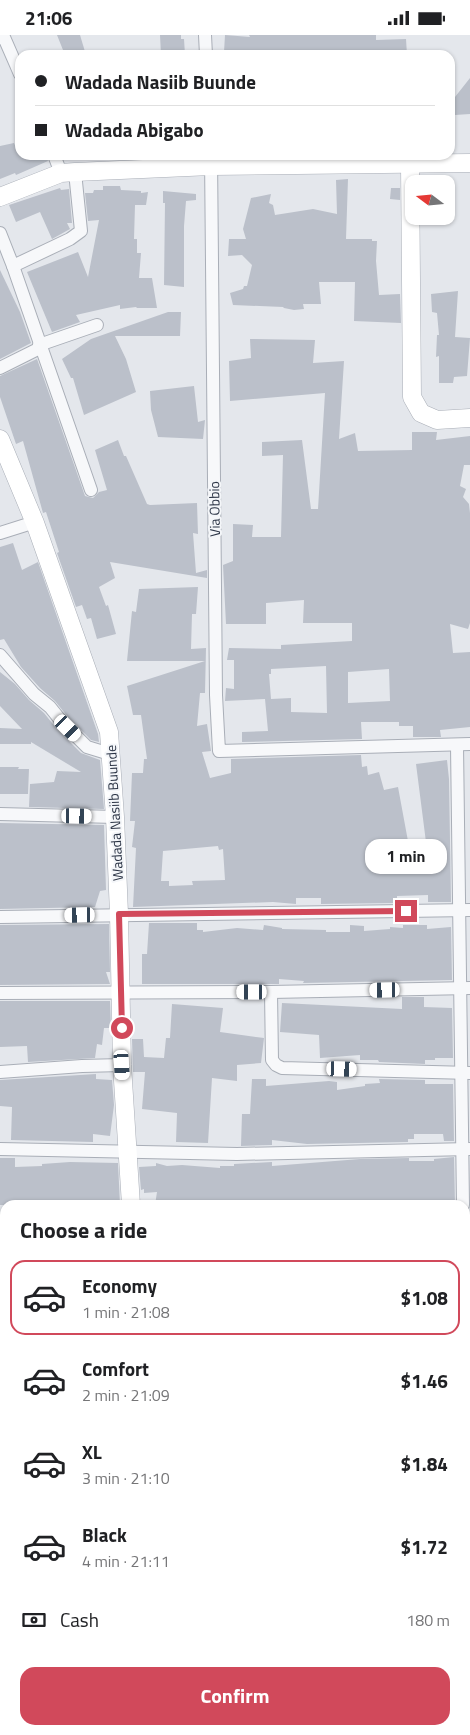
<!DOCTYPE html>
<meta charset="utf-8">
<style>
:root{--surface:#fff;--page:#f2f2f2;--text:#202124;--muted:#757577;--line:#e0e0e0;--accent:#d1495b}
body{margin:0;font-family:"Titillium Web",sans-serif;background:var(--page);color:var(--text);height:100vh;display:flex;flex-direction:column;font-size:19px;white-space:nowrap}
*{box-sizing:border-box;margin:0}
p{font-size:16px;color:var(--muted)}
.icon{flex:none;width:28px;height:28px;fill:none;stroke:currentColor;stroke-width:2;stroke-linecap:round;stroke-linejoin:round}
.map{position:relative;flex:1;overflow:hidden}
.side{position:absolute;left:0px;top:1165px;width:470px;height:535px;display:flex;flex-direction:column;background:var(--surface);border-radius:15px 15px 0 0;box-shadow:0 1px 4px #0004}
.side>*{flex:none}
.banner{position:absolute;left:15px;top:15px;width:440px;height:110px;border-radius:15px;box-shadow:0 1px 4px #0004;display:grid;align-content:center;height:110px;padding:0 20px;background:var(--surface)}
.needle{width:32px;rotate:286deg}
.buttons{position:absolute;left:405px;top:140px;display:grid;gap:10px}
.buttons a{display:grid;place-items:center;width:50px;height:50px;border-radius:10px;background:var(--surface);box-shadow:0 1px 4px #0004;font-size:25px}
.end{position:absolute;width:22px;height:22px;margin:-11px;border:6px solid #d1495b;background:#fff;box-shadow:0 0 0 2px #fff}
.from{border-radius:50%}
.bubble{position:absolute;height:35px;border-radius:15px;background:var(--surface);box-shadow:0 1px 4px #0004;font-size:16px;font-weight:700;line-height:35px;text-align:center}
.car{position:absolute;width:15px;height:30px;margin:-15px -8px;border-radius:6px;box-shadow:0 0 4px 1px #0007;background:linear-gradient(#fff 24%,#345 0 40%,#fff 0 76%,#345 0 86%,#fff 0)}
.banner b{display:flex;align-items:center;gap:18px;height:48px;font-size:19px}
.banner b+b{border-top:1px solid var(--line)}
.banner i{width:12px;height:12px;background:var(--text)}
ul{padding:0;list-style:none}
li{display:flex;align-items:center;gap:15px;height:75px;margin:0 10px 8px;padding:0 10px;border:2px solid transparent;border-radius:15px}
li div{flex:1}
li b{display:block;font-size:19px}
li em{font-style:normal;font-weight:700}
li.on{border-color:var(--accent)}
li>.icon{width:45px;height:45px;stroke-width:1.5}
h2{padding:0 20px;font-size:22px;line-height:60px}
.pay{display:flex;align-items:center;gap:12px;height:55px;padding:0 20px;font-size:19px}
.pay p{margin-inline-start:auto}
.action{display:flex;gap:10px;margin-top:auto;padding:10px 20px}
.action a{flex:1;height:58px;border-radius:15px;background:var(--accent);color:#fff;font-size:20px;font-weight:700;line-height:58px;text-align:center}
.status{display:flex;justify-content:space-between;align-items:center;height:35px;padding:0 25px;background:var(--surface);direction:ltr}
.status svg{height:14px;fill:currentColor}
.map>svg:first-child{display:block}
.building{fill:#bbc0ca;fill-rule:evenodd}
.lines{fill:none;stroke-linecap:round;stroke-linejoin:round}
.street-casing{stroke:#a9aeb7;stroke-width:14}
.secondary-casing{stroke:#a9aeb7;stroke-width:19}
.street{stroke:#f7f8fa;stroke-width:12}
.secondary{stroke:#fff;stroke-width:18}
.route{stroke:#d1495b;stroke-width:6}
.labels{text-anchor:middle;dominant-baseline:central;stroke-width:4;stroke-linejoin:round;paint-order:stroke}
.street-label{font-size:14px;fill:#2b3445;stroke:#f4f6f9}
</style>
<div class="status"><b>21:06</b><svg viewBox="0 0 49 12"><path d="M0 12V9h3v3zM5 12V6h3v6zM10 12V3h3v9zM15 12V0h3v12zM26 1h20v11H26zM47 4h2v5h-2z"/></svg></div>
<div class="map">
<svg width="470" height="1700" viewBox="0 0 470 1700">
<rect width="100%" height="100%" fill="#e4e7ec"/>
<g class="building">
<path d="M57 0H80L86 20H65Z"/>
<path d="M160 0H181V4H184L185 20H161Z"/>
<path d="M225 0 250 2 249 0H376V5L406 4 407 20H230V17H224Z"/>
<path d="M470 43V79L455 80 453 70 455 69V62Z"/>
<path d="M14 108 19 120H46L48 126 16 140 15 138 0 144V111Z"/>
<path d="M348 144 346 204H372V206H377L376 226 379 260 400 259 401 288 354 286 355 247H319L321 269H303L304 274 294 275 284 273 283 272 233 270 230 258 243 254 244 251H247L252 230 242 220 228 221 229 204H246L243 194 251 163 271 159 269 168 273 170 275 180 313 174 337 179 336 145Z"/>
<path d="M103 151H120L121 155 141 156V158L148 157 146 170H135L134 204H137V218H141L139 243H152L157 273H137L136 272 120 274V270L76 280 80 287 52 297 27 237 78 217 88 242 99 185 88 186 85 158H93L94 155H103Z"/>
<path d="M60 153 61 155 69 154 72 188H67L70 194 52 204 40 177 16 187 9 170Z"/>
<path d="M391 153H400V165L390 164Z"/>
<path d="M163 156 196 159V165L186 166 184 191V252L164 250 165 168H163Z"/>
<path d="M0 235 20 277 31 308 0 324Z"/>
<path d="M458 256 455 302 470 303 467 341 454 342 453 348H439V321L436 322 437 300H439L437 278 432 277 431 259Z"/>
<path d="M168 277H181L180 301H115L126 324 136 357 84 380 73 343H71L62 324 91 304Z"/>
<path d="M250 304 315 305 313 328 344 326 339 404 355 398 358 416 412 415V397H437L436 405 470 401V430H464L460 451 466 454 463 462 469 469 470 478V588L468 594 450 589 453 618 470 617V692L440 695 441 702H413V691H399V687H361L362 704 242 707V697L268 696 265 664 225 666 226 653 234 654V625H227L229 613 281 614V610L352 606V588H303L304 565 266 568V589H226L223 530 233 526V489L253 490 252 502H281L283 420 262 421V407L302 405 311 474H318L325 358 230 366 229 326 251 323ZM326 631 327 678 291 677V663L271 664 269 639H271V634ZM389 634 390 666 348 668V637Z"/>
<path d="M37 324 85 461 93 463 99 457 107 455 95 415 118 405 124 421H126L147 469 150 470 197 468 198 499 193 498 196 538 207 535V543L110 527 115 543 99 552 106 571 108 570 116 599 97 604 91 583 87 584 82 570 76 572 57 518 59 517 46 477 43 478 23 406 16 409 0 362V341Z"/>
<path d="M194 351 198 387 205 385 203 404 158 402 151 375 150 356Z"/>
<path d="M13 508 22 535 38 527 98 699 99 707 91 705 68 682 55 666 40 653 21 632 4 604 0 605V512Z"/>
<path d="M198 552 196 579H192L191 614 206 613 205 658H200L197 691 207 689 211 716 202 717 210 743 231 738V724L361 720 362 732 367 731 368 740 379 737 384 755 398 752 410 817 427 815 416 729 447 725 449 744 451 867H428V860L397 861V868L321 869V863H296V869L273 867 133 872 136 813 132 812 135 786H130L132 738H143L144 724H147L141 680H133L127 651 205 626H127L132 576 136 577 139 554ZM218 811 219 815 223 814 225 845 192 846 193 850 169 851V846H161L163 816Z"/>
<path d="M0 637 15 649 29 665 44 678 56 693 81 718 100 725 104 774 29 772 30 749 54 747 57 736 81 737 31 707V709H0V693L22 694 0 671Z"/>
<path d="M0 732H19L18 734H29L28 759H0Z"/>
<path d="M0 788 104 790 106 855 100 856 95 872 0 874Z"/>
<path d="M149 888H197V895H203V897L237 893 263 895 264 890 282 893V894L326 895V897H350V890L364 891V896L390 894V892L403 893V890H427V894L451 892 452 945 303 948 304 946 279 944V949H142V919H147Z"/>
<path d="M109 889 110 937H106L110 949 0 950V890Z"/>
<path d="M402 962H424V972L452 973 453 1023H435V1025H425V1029L379 1027 378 1025H360V1020L320 1023 319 1000 280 997 282 968 402 974Z"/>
<path d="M0 966H110L111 993H104L102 1010 97 1009 95 1023 28 1027 27 1011 0 1012Z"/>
<path d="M172 969 223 973 220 997 264 1003 261 1028 237 1030V1046L212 1043 208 1108 176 1107 177 1078 142 1074 145 1037H133L132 1004H143L144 1022 164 1023 166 1003H170Z"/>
<path d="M96 1039V1044L112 1045 114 1070 110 1101 93 1099V1107L11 1105 12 1072 0 1071V1045Z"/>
<path d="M252 1044H266V1051L329 1046 337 1047V1055L365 1051V1049L380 1048 379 1044 425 1045V1049H453L454 1106H444L443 1099H414V1104H408V1107L307 1109 272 1105V1110L241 1111 242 1079H250Z"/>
<path d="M454 1122 455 1170H155L157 1157 144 1158V1154L141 1155 139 1132 156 1131V1128L167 1131 182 1130 220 1133V1131H234V1129L272 1127V1131L360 1124 409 1123V1126H434V1124Z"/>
<path d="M0 1123H15V1132L42 1131V1129L70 1127 118 1128 120 1170H0Z"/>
</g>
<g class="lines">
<g class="street-casing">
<g id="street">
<path d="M3 0 20 39"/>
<path d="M205 0 206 20"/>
<path d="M54 120 61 138"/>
<path d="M211 120 216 660 219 716 470 709"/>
<path d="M0 198 13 231 91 455"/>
<path d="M13 231 70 204 81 196 75 137"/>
<path d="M39 310 97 290"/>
<path d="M0 333 40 313"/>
<path d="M0 498 35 487"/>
<path d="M0 620 34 659 50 672 62 687 87 712 110 719"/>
<path d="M457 710 463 1170"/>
<path d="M0 779 115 782"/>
<path d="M0 882 470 875"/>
<path d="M271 957 470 953"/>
<path d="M0 958 271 957 272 1025 276 1030 282 1033 470 1038"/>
<path d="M0 1037 82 1031 122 1030"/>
<path d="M0 1114 237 1119 470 1114"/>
<path d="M465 1191H470"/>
<path d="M0 1201H5"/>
<path d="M0 1270 5 1271"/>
<path d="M465 1275 470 1274"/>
<path d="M465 1303 470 1658"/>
<path d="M0 1345H5"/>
<path d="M0 1419H5"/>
<path d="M0 1493H5"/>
</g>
</g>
<g class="secondary-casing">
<g id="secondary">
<path d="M410 129 412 362 421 378 437 385 470 383"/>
<path d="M0 162 61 138 75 137 211 131 470 128"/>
<path d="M0 404 35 488 109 697 115 782 119 879 122 1030 131 1170"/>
<path d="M0 1649 5 1650"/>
<path d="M465 1688H470"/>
<path d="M147 1695V1700"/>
</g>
</g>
<use href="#street" class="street"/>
<use href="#secondary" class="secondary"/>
</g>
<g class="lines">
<path class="route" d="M122 993 119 879 406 876"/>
</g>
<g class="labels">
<g class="street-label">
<text transform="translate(214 474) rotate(-91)">Via Obbio</text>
<text transform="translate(114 778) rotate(-93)">Wadada Nasiib Buunde</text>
</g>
</g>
</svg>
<div class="buttons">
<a><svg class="needle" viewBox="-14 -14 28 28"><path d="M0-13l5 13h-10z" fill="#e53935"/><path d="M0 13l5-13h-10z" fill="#757577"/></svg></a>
</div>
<i class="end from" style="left:122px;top:993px"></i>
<i class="end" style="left:406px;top:876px"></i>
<div class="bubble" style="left:365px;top:804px;width:82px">1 min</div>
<i class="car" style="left:68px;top:693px;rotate:135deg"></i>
<i class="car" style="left:77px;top:781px;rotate:91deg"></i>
<i class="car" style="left:80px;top:880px;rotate:269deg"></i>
<i class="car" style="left:385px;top:955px;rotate:269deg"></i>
<i class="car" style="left:252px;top:957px;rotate:270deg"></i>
<i class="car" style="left:122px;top:1030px;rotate:176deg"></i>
<i class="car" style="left:342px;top:1034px;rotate:92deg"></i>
<div class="banner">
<b><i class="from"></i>Wadada Nasiib Buunde</b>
<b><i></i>Wadada Abigabo</b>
</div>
<section class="side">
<h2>Choose a ride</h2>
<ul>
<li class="on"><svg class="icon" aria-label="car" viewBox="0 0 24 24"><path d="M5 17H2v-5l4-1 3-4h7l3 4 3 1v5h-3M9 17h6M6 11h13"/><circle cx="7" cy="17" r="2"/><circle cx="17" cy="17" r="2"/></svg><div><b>Economy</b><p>1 min · 21:08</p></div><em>$1.08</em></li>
<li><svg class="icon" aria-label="car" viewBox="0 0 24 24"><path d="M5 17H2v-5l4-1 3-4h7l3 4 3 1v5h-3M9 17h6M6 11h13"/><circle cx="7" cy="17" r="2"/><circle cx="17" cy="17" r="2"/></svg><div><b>Comfort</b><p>2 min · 21:09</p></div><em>$1.46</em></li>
<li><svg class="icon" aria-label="car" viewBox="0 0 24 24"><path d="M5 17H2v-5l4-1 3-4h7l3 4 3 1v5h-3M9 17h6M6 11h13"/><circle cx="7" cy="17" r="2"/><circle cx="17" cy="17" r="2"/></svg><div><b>XL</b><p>3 min · 21:10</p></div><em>$1.84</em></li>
<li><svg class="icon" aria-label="car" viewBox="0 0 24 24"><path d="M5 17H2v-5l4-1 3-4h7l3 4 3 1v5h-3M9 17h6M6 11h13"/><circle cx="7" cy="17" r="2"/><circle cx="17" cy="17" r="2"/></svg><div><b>Black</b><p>4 min · 21:11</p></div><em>$1.72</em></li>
</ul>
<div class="pay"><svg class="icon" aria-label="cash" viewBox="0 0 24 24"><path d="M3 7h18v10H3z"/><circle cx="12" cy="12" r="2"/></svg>Cash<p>180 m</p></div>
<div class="action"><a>Confirm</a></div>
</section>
</div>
